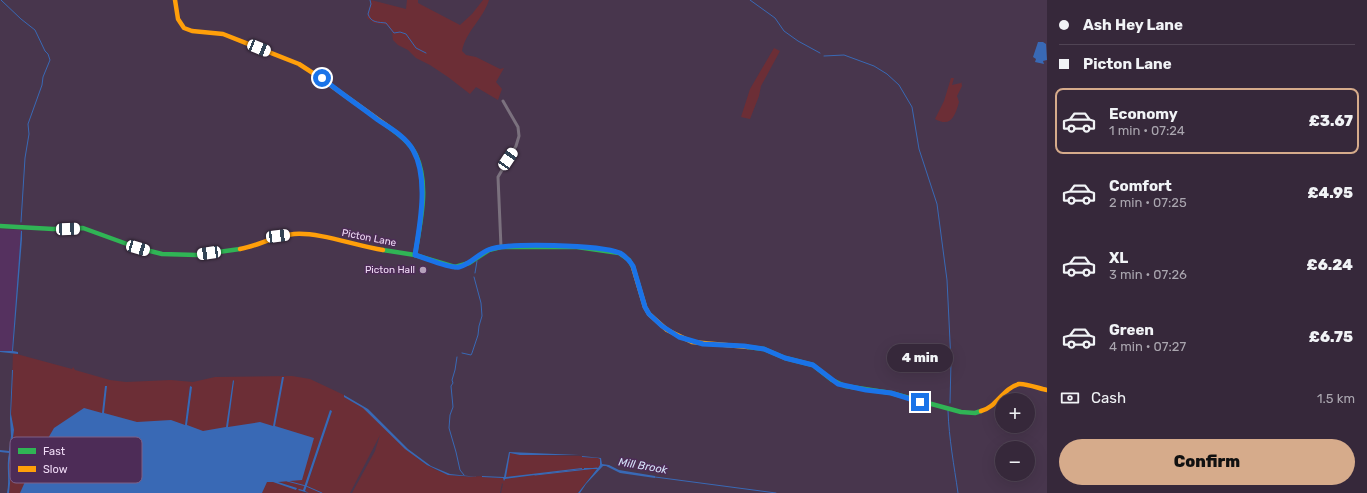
<!DOCTYPE html>
<meta charset="utf-8">
<style>
:root{--surface:#36283a;--page:#3d3042;--text:#f1f3f6;--muted:#aaa6af;--line:#504454;--accent:#d6ab8b}
body{margin:0;font-family:Rubik,sans-serif;background:var(--page);color:var(--text);height:100vh;display:flex;flex-direction:column;font-size:15px;white-space:nowrap}
*{box-sizing:border-box;margin:0}
p{font-size:13px;color:var(--muted)}
.icon{flex:none;width:22px;height:22px;fill:none;stroke:currentColor;stroke-width:2;stroke-linecap:round;stroke-linejoin:round}
.map{position:relative;flex:1;overflow:hidden}
.sheet{display:flex;flex-direction:column;background:var(--surface);width:320px}
.sheet>*{flex:none}
.hud{display:grid;align-content:center;height:88px;padding:0 12px;background:var(--surface)}
.tools{position:absolute;left:995px;top:393px;display:grid;gap:8px}
.tools a{display:grid;place-items:center;width:40px;height:40px;border-radius:50%;background:var(--surface);box-shadow:0 4px 16px #0002,0 0 0 1px var(--line);font-size:20px}
.end{position:absolute;width:18px;height:18px;margin:-9px;border:5px solid #1a73e8;background:#fff;box-shadow:0 0 0 2px #fff}
.from{border-radius:50%}
.bubble{position:absolute;height:28px;border-radius:14px;background:var(--surface);box-shadow:0 4px 16px #0002,0 0 0 1px var(--line);font-size:13px;font-weight:800;line-height:28px;text-align:center}
.car{position:absolute;width:12px;height:24px;margin:-12px -6px;border-radius:5px;box-shadow:0 0 3px 1px #0007;background:linear-gradient(#fff 24%,#345 0 40%,#fff 0 76%,#345 0 86%,#fff 0)}
.hud b{display:flex;align-items:center;gap:14px;height:38px;font-size:15px}
.hud b+b{border-top:1px solid var(--line)}
.hud i{width:10px;height:10px;background:var(--text)}
ul{padding:0;list-style:none}
li{display:flex;align-items:center;gap:12px;height:66px;margin:0 8px 6px;padding:0 4px;border:2px solid transparent;border-radius:8px}
li div{flex:1}
li b{display:block;font-size:15px}
li em{font-style:normal;font-weight:800}
li.active{border-color:var(--accent)}
li>.icon{width:36px;height:36px;stroke-width:1.5}
.pay{display:flex;align-items:center;gap:10px;height:44px;padding:0 12px;font-size:15px}
.pay p{margin-inline-start:auto}
.cta{display:flex;gap:8px;margin-top:auto;padding:8px 12px}
.cta a{flex:1;height:46px;border-radius:24px;background:var(--accent);color:#111;font-size:16px;font-weight:800;line-height:46px;text-align:center}
main{display:flex;flex:1;min-height:0}
.map>svg:first-child{display:block}
.built{fill:#55315f}
.green{fill:#6c2e36}
.water{fill:#3969b5}
.lines{fill:none;stroke-linecap:round;stroke-linejoin:round}
.stream{stroke:#3969b5;stroke-width:1}
.street{stroke:#7b717e;stroke-width:3}
.fast{stroke:#30b455;stroke-width:4.5}
.slow{stroke:#ff9f0a;stroke-width:4.5}
.route{stroke:#1a73e8;stroke-width:5}
.poi-dot{fill:#b5a1bb;stroke:#4d2c57;stroke-width:1.5}
.labels{text-anchor:middle;dominant-baseline:central;stroke-width:3;stroke-linejoin:round;paint-order:stroke}
.street-label{font-size:10px;fill:#f0dbf6;stroke:#4d2c57}
.poi-label{font-size:10px;fill:#f0dbf6;stroke:#4d2c57;text-anchor:end}
.water-label{font-size:11px;font-style:italic;fill:#d5e3f9;stroke:#4d2c57}
.key{fill:#4d2c57;stroke:#7e6187;stroke-width:1}
.key-label{font-size:11px;fill:#f0dbf6}
</style>
<main>
<div class="map">
<svg width="1047" height="493" viewBox="0 0 1047 493">
<rect width="100%" height="100%" fill="#48364d"/>
<path class="built" d="M0 229 22 230V231L21 232 12 351H0Z"/>
<g class="green">
<path d="M371 0 406 9 407 0H418V3L460 25 472 14 483 0H489C483 19 466 31 462 51L466 55 476 57 500 69 504 68 496 82 502 89 498 100 476 87 470 94 448 77 430 65 416 58 408 50 398 45 393 40 392 32 387 25 374 23 367 18Z"/>
<path d="M774 48 780 51 761 86 759 96 750 119 741 117 750 89Z"/>
<path d="M951 78H954L952 85 961 83V81L962 86 957 96 959 102C955 116 951 128 935 119L944 101Z"/>
<path d="M13 353 72 369 73 367 75 370 110 380 126 382 171 380 193 382 215 377 292 376 310 379 344 395V397C350 400 357 403 363 407 405 439 420 483 482 476V477L503 478 504 481 505 479 582 469 506 477 509 453 520 455 582 456V457L598 458 600 459V465L598 468 585 469 597 468 578 493H501L503 484 502 483 500 493H352L375 451 380 435 350 493H309L305 492 332 411 330 410 303 490H298L305 493H262L265 479 296 490 297 488 265 477 283 377 266 464 226 439 234 381H233L225 439 183 455 192 387 190 386 181 454 161 493H94L107 386H106L93 493H9L10 483 9 465 14 430 11 414Z"/>
</g>
<g class="water">
<path d="M1038 42H1043L1046 44 1047 60 1043 61 1044 64 1035 62 1036 59 1033 57Z"/>
<path d="M21 231H22V239L13 351 18 352V354L0 352V351H12Z"/>
<path d="M12 370H13L11 414 14 430 9 465 10 483 9 493H7C10 479 6 466 9 453L0 452V450L9 451 11 436 10 418Z"/>
<path d="M282 377H284L275 426 314 438 302 480 278 482 297 488 296 490 273 482H267L262 493H20L32 466 54 428 84 408 102 413 105 386H107L104 413 137 422 171 420 185 425 190 386 192 387 187 425 203 431 226 427 233 380 234 381 228 427 260 422 273 426Z"/>
<path d="M344 395 368 409 408 449 431 466 450 474 478 477 448 475 427 465 405 449 363 408 344 397Z"/>
<path d="M330 410 332 411 305 491 309 493 298 490 299 489 303 490Z"/>
<path d="M509 452 579 455H520L510 453 506 477 582 468V469L505 479 504 481 503 478 482 477V476L504 477Z"/>
<path d="M582 456 601 458 602 464 609 465 619 470 655 476V478L620 473 606 466H603L586 484 580 493H578L597 469H584V468H598L600 465V459L598 458 582 457Z"/>
</g>
<g class="lines">
<g class="stream">
<path d="M1 0 21 19 35 30 45 51 48 54 50 60 43 77 42 85 28 124 29 134 25 158 21 222"/>
<path d="M370 0 371 4 368 14C371 23 378 22 386 23L394 33 400 32 406 34 416 48 426 53"/>
<path d="M750 0 775 18 784 31 798 41 820 53"/>
<path d="M824 56 844 55 874 66 887 74 899 85 912 107 919 149 937 204 947 280 951 362 950 403"/>
<path d="M475 273 477 261"/>
<path d="M462 353 471 355 472 353 478 335 479 326 482 316 481 303 474 277"/>
<path d="M457 357 455 370 452 380 453 383 451 386 453 407 450 415 449 428 456 452 460 470 464 475"/>
<path d="M948 411C949 439 954 465 958 493"/>
<path d="M535 475 597 468"/>
<path d="M655 477 776 493"/>
<path d="M287 481 306 486 322 493"/>
</g>
<path class="street" d="M501 247 498 177 516 146 519 136 518 127 503 101"/>
<g class="fast">
<path d="M386 125C397 133 410 142 416 155 430 185 420 224 415 255"/>
<path d="M0 226 53 229 83 228 138 248 162 254 197 255 240 249"/>
<path d="M383 250 415 255 455 267 469 263 489 250 501 247H577L619 253 629 260 633 267"/>
<path d="M748 347 764 349 785 358 813 365 832 380 845 386 891 393 961 412 975 413 981 411"/>
</g>
<g class="slow">
<path d="M175 0 178 19 184 28 192 31 223 34 299 64 319 77 386 125"/>
<path d="M240 249C259 246 272 236 294 234 320 232 356 246 383 250"/>
<path d="M633 267 645 307 649 314 667 330 692 342 748 347"/>
<path d="M981 411C996 408 1003 388 1019 384 1025 383 1041 389 1047 390"/>
</g>
</g>
<g class="lines">
<path class="route" d="M322 78C340 93 360 106 378 120 390 128 406 137 413 150 429 178 420 224 415 255 426 258 450 269 459 267 471 264 478 254 488 250 508 242 600 245 620 253 625 256 630 261 633 266L645 307 649 314 662 326 679 337 703 344 744 346 764 349 785 358 813 365 838 384 866 390 891 393 920 402"/>
</g>
<circle class="poi-dot" cx="423" cy="270" r="4"/>
<g class="labels">
<g class="street-label">
<text transform="translate(369 238) rotate(11)">Picton Lane</text>
</g>
<g class="poi-label">
<text x="415" y="270">Picton Hall</text>
</g>
<g class="water-label">
<text transform="translate(643 466) rotate(10)">Mill Brook</text>
</g>
</g>
<rect x="10" y="437" width="132" height="46" rx="6" class="key"/>
<rect x="18" y="448" width="18" height="6" fill="#30b455"/>
<rect x="18" y="466" width="18" height="6" fill="#ff9f0a"/>
<g class="key-label">
<text x="43" y="455">Fast</text>
<text x="43" y="473">Slow</text>
</g>
</svg>
<div class="tools">
<a>+</a>
<a>−</a>
</div>
<i class="end from" style="left:322px;top:78px"></i>
<i class="end" style="left:920px;top:402px"></i>
<div class="bubble" style="left:887px;top:344px;width:66px">4 min</div>
<i class="car" style="left:259px;top:48px;rotate:112deg"></i>
<i class="car" style="left:508px;top:159px;rotate:34deg"></i>
<i class="car" style="left:68px;top:229px;rotate:88deg"></i>
<i class="car" style="left:278px;top:236px;rotate:83deg"></i>
<i class="car" style="left:138px;top:248px;rotate:106deg"></i>
<i class="car" style="left:209px;top:253px;rotate:262deg"></i>
</div>
<section class="sheet">
<div class="hud">
<b><i class="from"></i>Ash Hey Lane</b>
<b><i></i>Picton Lane</b>
</div>
<ul>
<li class="active"><svg class="icon" aria-label="car" viewBox="0 0 24 24"><path d="M5 17H2v-5l4-1 3-4h7l3 4 3 1v5h-3M9 17h6M6 11h13"/><circle cx="7" cy="17" r="2"/><circle cx="17" cy="17" r="2"/></svg><div><b>Economy</b><p>1 min · 07:24</p></div><em>£3.67</em></li>
<li><svg class="icon" aria-label="car" viewBox="0 0 24 24"><path d="M5 17H2v-5l4-1 3-4h7l3 4 3 1v5h-3M9 17h6M6 11h13"/><circle cx="7" cy="17" r="2"/><circle cx="17" cy="17" r="2"/></svg><div><b>Comfort</b><p>2 min · 07:25</p></div><em>£4.95</em></li>
<li><svg class="icon" aria-label="car" viewBox="0 0 24 24"><path d="M5 17H2v-5l4-1 3-4h7l3 4 3 1v5h-3M9 17h6M6 11h13"/><circle cx="7" cy="17" r="2"/><circle cx="17" cy="17" r="2"/></svg><div><b>XL</b><p>3 min · 07:26</p></div><em>£6.24</em></li>
<li><svg class="icon" aria-label="car" viewBox="0 0 24 24"><path d="M5 17H2v-5l4-1 3-4h7l3 4 3 1v5h-3M9 17h6M6 11h13"/><circle cx="7" cy="17" r="2"/><circle cx="17" cy="17" r="2"/></svg><div><b>Green</b><p>4 min · 07:27</p></div><em>£6.75</em></li>
</ul>
<div class="pay"><svg class="icon" aria-label="cash" viewBox="0 0 24 24"><path d="M3 7h18v10H3z"/><circle cx="12" cy="12" r="2"/></svg>Cash<p>1.5 km</p></div>
<div class="cta"><a>Confirm</a></div>
</section>
</main>
